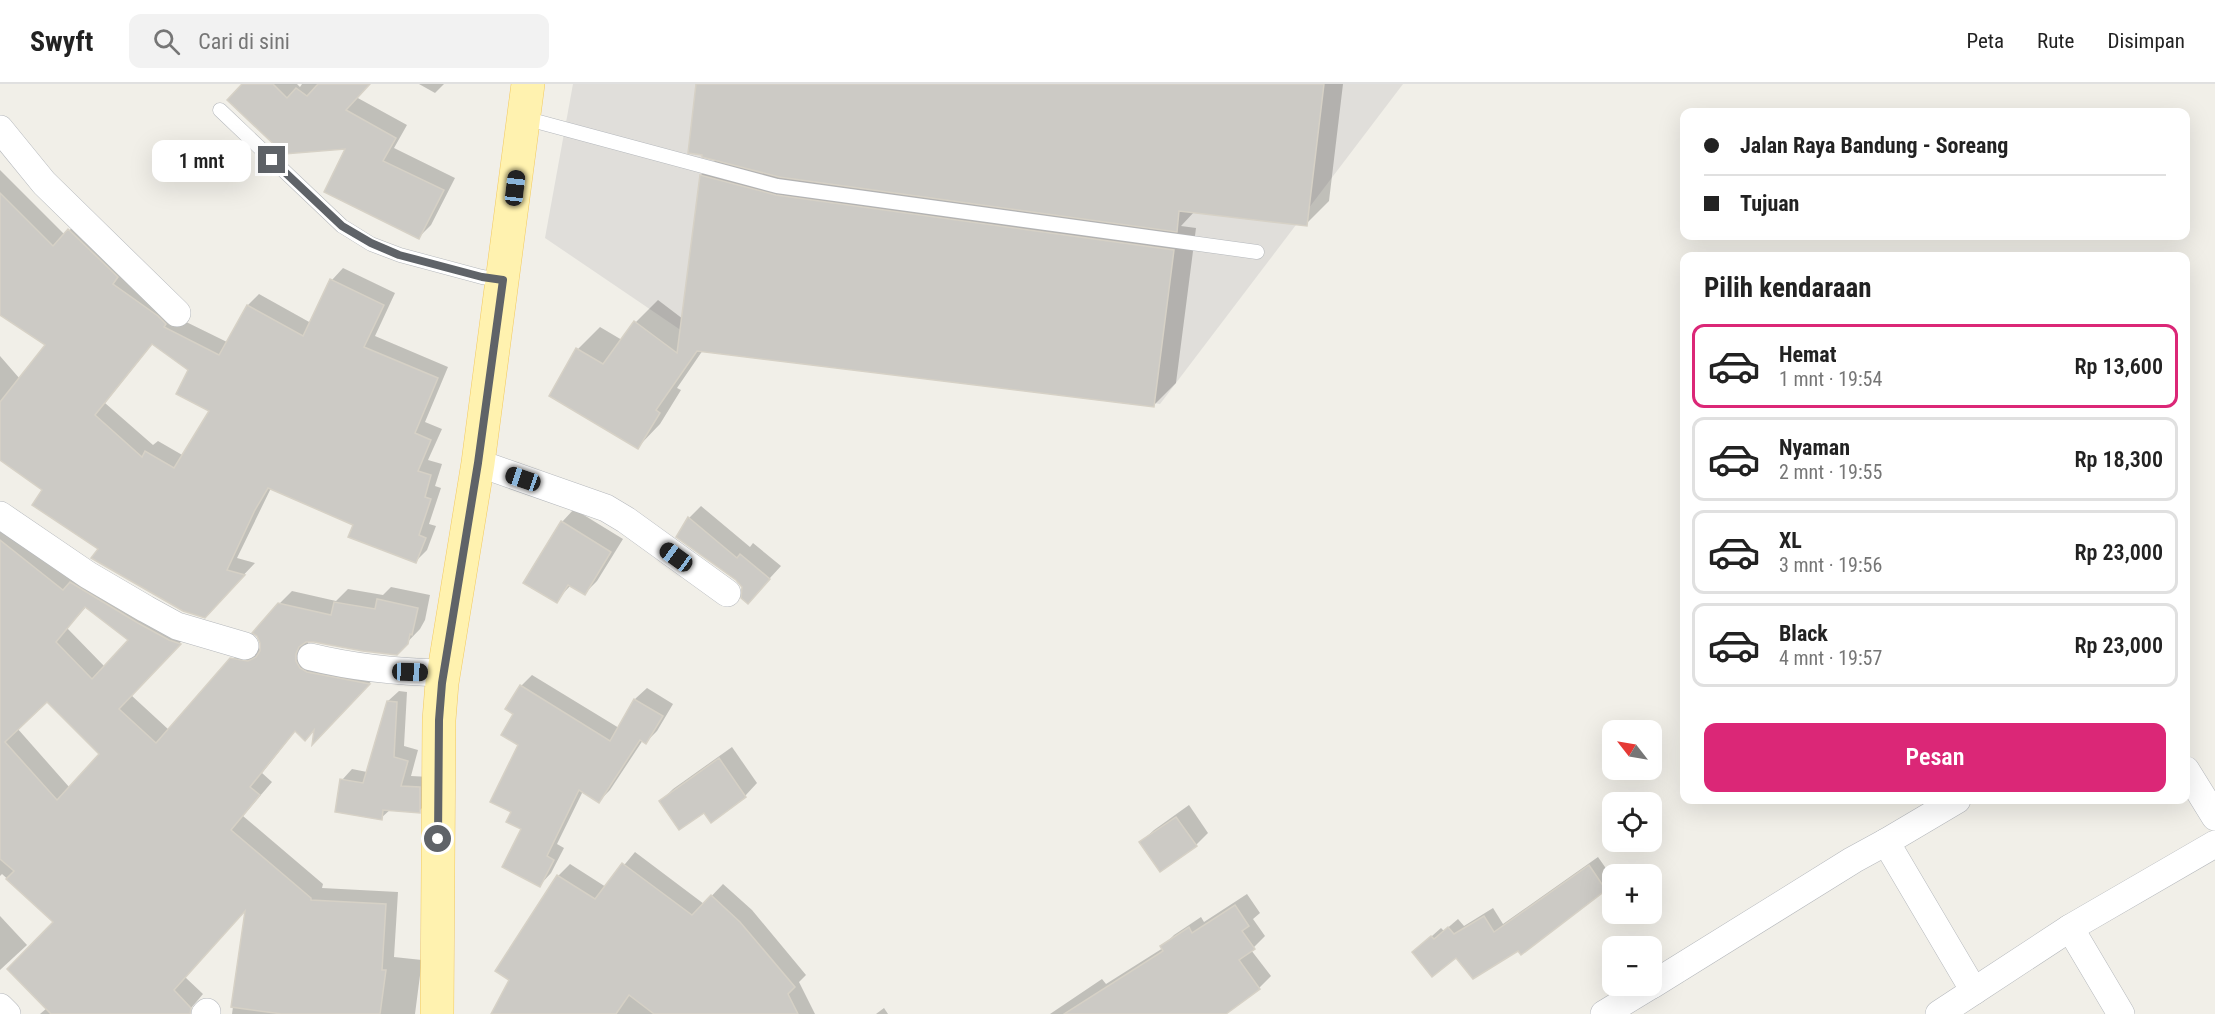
<!DOCTYPE html>
<html lang="id">
<meta charset="utf-8">
<style>
:root{--surface:#fff;--page:#f2f2f2;--text:#222;--muted:#767676;--line:#e0e0e0;--accent:#db2777}
body{margin:0;font-family:"Roboto Condensed",sans-serif;background:var(--page);color:var(--text);height:100vh;display:flex;flex-direction:column;font-size:22px;white-space:nowrap}
*{box-sizing:border-box;margin:0}
p{font-size:20px;color:var(--muted)}
.icon{flex:none;width:33px;height:33px;fill:none;stroke:currentColor;stroke-width:2;stroke-linecap:round;stroke-linejoin:round}
.map{position:relative;flex:1;overflow:hidden}
.side{position:absolute;left:1680px;top:168px;width:510px;height:552px;display:flex;flex-direction:column;background:var(--surface);border-radius:12px;box-shadow:0 6px 24px #0002}
.side>*{flex:none}
.guide{position:absolute;left:1680px;top:24px;width:510px;height:132px;border-radius:12px;box-shadow:0 6px 24px #0002;display:grid;align-content:center;height:132px;padding:0 24px;background:var(--surface)}
.needle{width:39px;rotate:301deg}
.controls{position:absolute;left:1602px;top:636px;display:grid;gap:12px}
.controls a{display:grid;place-items:center;width:60px;height:60px;border-radius:12px;background:var(--surface);box-shadow:0 6px 24px #0002;font-size:30px}
.end{position:absolute;width:27px;height:27px;margin:-14px;border:8px solid #5f6368;background:#fff;box-shadow:0 0 0 3px #fff}
.from{border-radius:50%}
.bubble{position:absolute;height:42px;border-radius:12px;background:var(--surface);box-shadow:0 6px 24px #0002;font-size:20px;font-weight:600;line-height:42px;text-align:center}
.car{position:absolute;width:18px;height:36px;margin:-18px -9px;border-radius:8px;box-shadow:0 0 4px 2px #0007;background:linear-gradient(#222 24%,#8ab4d8 0 40%,#222 0 76%,#8ab4d8 0 86%,#222 0)}
.guide b{display:flex;align-items:center;gap:21px;height:57px;font-size:22px}
.guide b+b{border-top:2px solid var(--line)}
.guide i{width:15px;height:15px;background:var(--text)}
ul{padding:0;list-style:none}
li{display:flex;align-items:center;gap:18px;height:84px;margin:0 12px 9px;padding:0 12px;border:3px solid var(--line);border-radius:12px}
li div{flex:1}
li b{display:block;font-size:22px}
li em{font-style:normal;font-weight:600}
li.active{border-color:var(--accent)}
li>.icon{width:54px;height:54px;stroke-width:1.5}
h2{padding:0 24px;font-size:27px;line-height:72px}
.action{display:flex;gap:12px;margin-top:auto;padding:12px 24px}
.action a{flex:1;height:69px;border-radius:12px;background:var(--accent);color:#fff;font-size:24px;font-weight:600;line-height:69px;text-align:center}
header{display:flex;align-items:center;gap:36px;box-sizing:border-box;height:84px;padding:0 30px;background:var(--surface);border-bottom:2px solid var(--line)}
header strong{font-size:28px}
nav{display:flex;gap:33px;margin-inline-start:auto;font-size:21px}
.search{width:420px;height:54px;background:var(--page);display:flex;align-items:center;gap:15px;box-sizing:border-box;padding:0 21px;border-radius:12px;color:var(--muted);font-size:22px}
.map>svg:first-child{display:block}
.industrial{fill:#e0deda}
.shadow{fill:#0003;fill-rule:evenodd}
.building{fill:#cccac5;stroke:#d6d1c6;stroke-width:1.5;fill-rule:evenodd}
.lines{fill:none;stroke-linecap:round;stroke-linejoin:round}
.lane-casing{stroke:#b5b8bc;stroke-width:15}
.street-casing{stroke:#b5b8bc;stroke-width:28}
.primary-casing{stroke:#f2c960;stroke-width:34}
.lane{stroke:#fff;stroke-width:14}
.street{stroke:#fff;stroke-width:27}
.primary{stroke:#fff2af;stroke-width:33}
.route{stroke:#5f6368;stroke-width:8}
</style>
<header>
<strong>Swyft</strong>
<div class="search"><svg class="icon" aria-label="search" viewBox="0 0 24 24"><circle cx="10" cy="10" r="6"/><path d="M15 15l6 6"/></svg>Cari di sini</div>
<nav><a>Peta</a><a>Rute</a><a>Disimpan</a></nav>
</header>
<div class="map">
<svg width="2215" height="930" viewBox="0 0 2215 930">
<rect width="100%" height="100%" fill="#f1efe8"/>
<path class="industrial" d="M573 0H1403L1160 320 688 251 545 154Z"/>
<g class="shadow">
<path d="M244 0H297L300 3 302 0H369L356 13 407 41 394 64 455 94 431 141 419 153 347 64Z"/>
<path d="M419 0H444L435 9Z"/>
<path d="M697 0H1343L1329 117 1306 140 1195 127 1181 142 1196 144 1176 299 1153 322 703 266 677 304 681 306 660 340 638 363 578 265 600 243 622 256 636 238 658 216 683 235 701 91 717 75Z"/>
<path d="M0 86 65 151 81 134 174 232 227 258 248 221 259 210 311 239 332 196 343 184 395 209 375 252 448 283 425 338 442 345 428 376 442 380 435 402 441 404 429 440 436 442 427 466 415 478 355 440 271 404 237 474 255 479 216 520 100 464 44 405 0 374V272L20 295 47 261 0 229ZM153 259 190 286 211 327 184 372 158 357 153 361 105 319Z"/>
<path d="M701 422 750 463 753 459 781 482 748 518 743 503 689 434Z"/>
<path d="M574 425 623 455 597 497 585 509 571 501 556 517 562 438Z"/>
<path d="M0 439 192 546 131 611 169 646 245 562 262 565 279 520 292 507 336 517 348 505 383 511 391 503 430 511 425 536 420 545 397 569 308 557V564L381 587 325 646 316 644 296 646 262 689 272 698 243 732 323 800 322 804 398 808 394 873 422 876 415 930H232L247 824 185 893 203 910 186 930H40L47 924 55 838 2 790 0 792ZM87 522 130 556 105 583 67 544ZM47 616 101 670 70 704 17 644Z"/>
<path d="M532 591 619 644 635 615 647 604 673 620 657 647 646 658 643 656 610 706 599 717 583 707 557 760 564 764 551 789 540 801 523 745 513 727 520 661 515 630 521 602Z"/>
<path d="M399 607 407 608 404 662 418 666 411 692 430 693 429 717 419 727 391 725 381 734 342 696 352 685 367 688 388 617Z"/>
<path d="M732 663 757 699 745 712 661 717 673 705Z"/>
<path d="M1189 721 1208 749 1196 761 1141 758 1154 746Z"/>
<path d="M635 768 704 820 723 800 752 826 806 891 799 898 815 930H493L558 792 570 780 606 803Z"/>
<path d="M1598 773 1612 793V798L1521 868 1519 865 1456 872 1414 868 1441 844 1444 847 1458 835 1464 842 1493 824 1503 840Z"/>
<path d="M1247 810 1260 829 1253 835 1265 852 1251 866 1271 892 1259 904 1224 930H1050L1102 895 1106 900 1163 864 1162 863 1174 851 1201 833 1204 838Z"/>
<path d="M0 832 27 861 0 886Z"/>
<path d="M884 924 888 930H876Z"/>
</g>
<g class="building">
<path d="M242 0H273L287 14 296 4 307 12 318 0H370L346 26 396 54 383 77 444 106 419 155 324 108 345 65 284 70 227 16Z"/>
<path d="M696 0H1324L1307 142 1179 127 1177 148 779 93 702 73V71L688 69Z"/>
<path d="M700 91 776 111 1174 166 1154 323 697 267 656 326 660 329 638 365 549 312 576 264 603 280 634 237 677 269Z"/>
<path d="M0 109 53 162 68 145 118 193 113 200 158 232 166 240 164 243 219 271 247 221 303 252 330 195 384 221 364 263 438 294 415 349 431 356 418 387 431 391 425 413 431 415 419 451 426 454 416 479 348 453 353 441 268 404 255 426 227 486 245 491 205 534 183 527 91 474 98 465 32 421 42 406 0 376V318L45 261 0 231ZM152 260 188 286 176 310 209 327 174 384 145 367 142 373 95 331Z"/>
<path d="M688 433 737 474 740 470 770 495 748 520 741 514 742 503 736 496 676 453Z"/>
<path d="M561 437 611 468 585 511 568 501 557 519 523 499Z"/>
<path d="M0 456 63 506 70 498 138 539 169 556 181 560 119 625 156 659 230 574 248 577 256 573 260 567V559L257 552 252 549 278 519 331 531 334 518 375 525 377 515 418 524 412 551 410 550 408 560 397 571 363 567 314 558H306L299 563 296 570V577L300 584 307 588 370 600 312 661 314 646 305 657 295 647 250 703 260 711 231 746 311 814V816L386 820 382 886H386L380 930H282L231 923 245 827 174 906 191 924 190 930H51L7 885 53 838 6 795 14 787 0 775ZM85 523 128 556 92 595 56 558ZM47 618 99 670 57 716 5 658Z"/>
<path d="M520 601 610 657 634 615 663 632 646 660 640 656 599 719 579 706 547 772 554 776 540 803 502 783 521 745 506 738 511 728 490 718 518 661 501 651 513 630 505 625Z"/>
<path d="M387 617 397 618 394 673 408 677 401 702 420 703V729L383 726 382 736 335 728 340 695 363 699Z"/>
<path d="M719 674 746 713 711 739 704 729 679 746 659 717Z"/>
<path d="M1176 733 1197 762 1160 788 1139 758Z"/>
<path d="M622 779 692 831 711 811 740 838 795 903 788 910 798 930H654L629 911 616 930H491L509 896 495 887 557 791 595 815Z"/>
<path d="M1589 781 1606 806 1521 871 1518 867 1473 895 1456 874 1432 893 1412 868 1431 852 1434 855 1448 843 1454 850 1484 832 1494 848Z"/>
<path d="M1235 821 1249 842 1242 847 1255 865 1239 876 1260 905 1226 930H1064L1163 867 1160 862 1189 843 1192 849Z"/>
</g>
<g class="lines">
<g class="lane-casing">
<g id="lane">
<path d="M220 26 342 142 371 160 400 171 482 193 503 196"/>
<path d="M524 34 777 102 1257 168"/>
</g>
</g>
<g class="street-casing">
<g id="street">
<path d="M0 45 44 99 177 229"/>
<path d="M478 379 606 424 626 436 727 509"/>
<path d="M0 431 88 491 146 525 177 542 245 562"/>
<path d="M311 573C356 584 398 588 443 589"/>
<path d="M2186 686 2215 733"/>
<path d="M1886 758 1957 716"/>
<path d="M2070 844 2121 930"/>
<path d="M1652 901 1853 776 1886 758 1974 907 1939 930"/>
<path d="M1974 907 2070 844 2215 760"/>
<path d="M0 923 7 930"/>
<path d="M205 930 207 928"/>
<path d="M1604 930 1650 902"/>
</g>
</g>
<g class="primary-casing">
<path id="primary" d="M437 930 439 636 442 599 478 379 528 0"/>
</g>
<use href="#lane" class="lane"/>
<use href="#street" class="street"/>
<use href="#primary" class="primary"/>
</g>
<g class="lines">
<path class="route" d="M272 76 342 142 371 159 399 171 482 193 503 196 478 379 442 599 439 636 438 755"/>
</g>
</svg>
<div class="controls">
<a><svg class="needle" viewBox="-14 -14 28 28"><path d="M0-13l5 13h-10z" fill="#e53935"/><path d="M0 13l5-13h-10z" fill="#767676"/></svg></a>
<a><svg class="icon" aria-label="locate" viewBox="0 0 24 24"><circle cx="12" cy="12" r="6"/><path d="M12 2v4M12 18v4M2 12h4M18 12h4"/></svg></a>
<a>+</a>
<a>−</a>
</div>
<i class="end from" style="left:438px;top:755px"></i>
<i class="end" style="left:272px;top:76px"></i>
<div class="bubble" style="left:152px;top:56px;width:99px">1 mnt</div>
<i class="car" style="left:515px;top:104px;rotate:7deg"></i>
<i class="car" style="left:523px;top:395px;rotate:289deg"></i>
<i class="car" style="left:676px;top:473px;rotate:306deg"></i>
<i class="car" style="left:410px;top:588px;rotate:92deg"></i>
<div class="guide">
<b><i class="from"></i>Jalan Raya Bandung - Soreang</b>
<b><i></i>Tujuan</b>
</div>
<section class="side">
<h2>Pilih kendaraan</h2>
<ul>
<li class="active"><svg class="icon" aria-label="car" viewBox="0 0 24 24"><path d="M5 17H2v-5l4-1 3-4h7l3 4 3 1v5h-3M9 17h6M6 11h13"/><circle cx="7" cy="17" r="2"/><circle cx="17" cy="17" r="2"/></svg><div><b>Hemat</b><p>1 mnt · 19:54</p></div><em>Rp 13,600</em></li>
<li><svg class="icon" aria-label="car" viewBox="0 0 24 24"><path d="M5 17H2v-5l4-1 3-4h7l3 4 3 1v5h-3M9 17h6M6 11h13"/><circle cx="7" cy="17" r="2"/><circle cx="17" cy="17" r="2"/></svg><div><b>Nyaman</b><p>2 mnt · 19:55</p></div><em>Rp 18,300</em></li>
<li><svg class="icon" aria-label="car" viewBox="0 0 24 24"><path d="M5 17H2v-5l4-1 3-4h7l3 4 3 1v5h-3M9 17h6M6 11h13"/><circle cx="7" cy="17" r="2"/><circle cx="17" cy="17" r="2"/></svg><div><b>XL</b><p>3 mnt · 19:56</p></div><em>Rp 23,000</em></li>
<li><svg class="icon" aria-label="car" viewBox="0 0 24 24"><path d="M5 17H2v-5l4-1 3-4h7l3 4 3 1v5h-3M9 17h6M6 11h13"/><circle cx="7" cy="17" r="2"/><circle cx="17" cy="17" r="2"/></svg><div><b>Black</b><p>4 mnt · 19:57</p></div><em>Rp 23,000</em></li>
</ul>
<div class="action"><a>Pesan</a></div>
</section>
</div>
